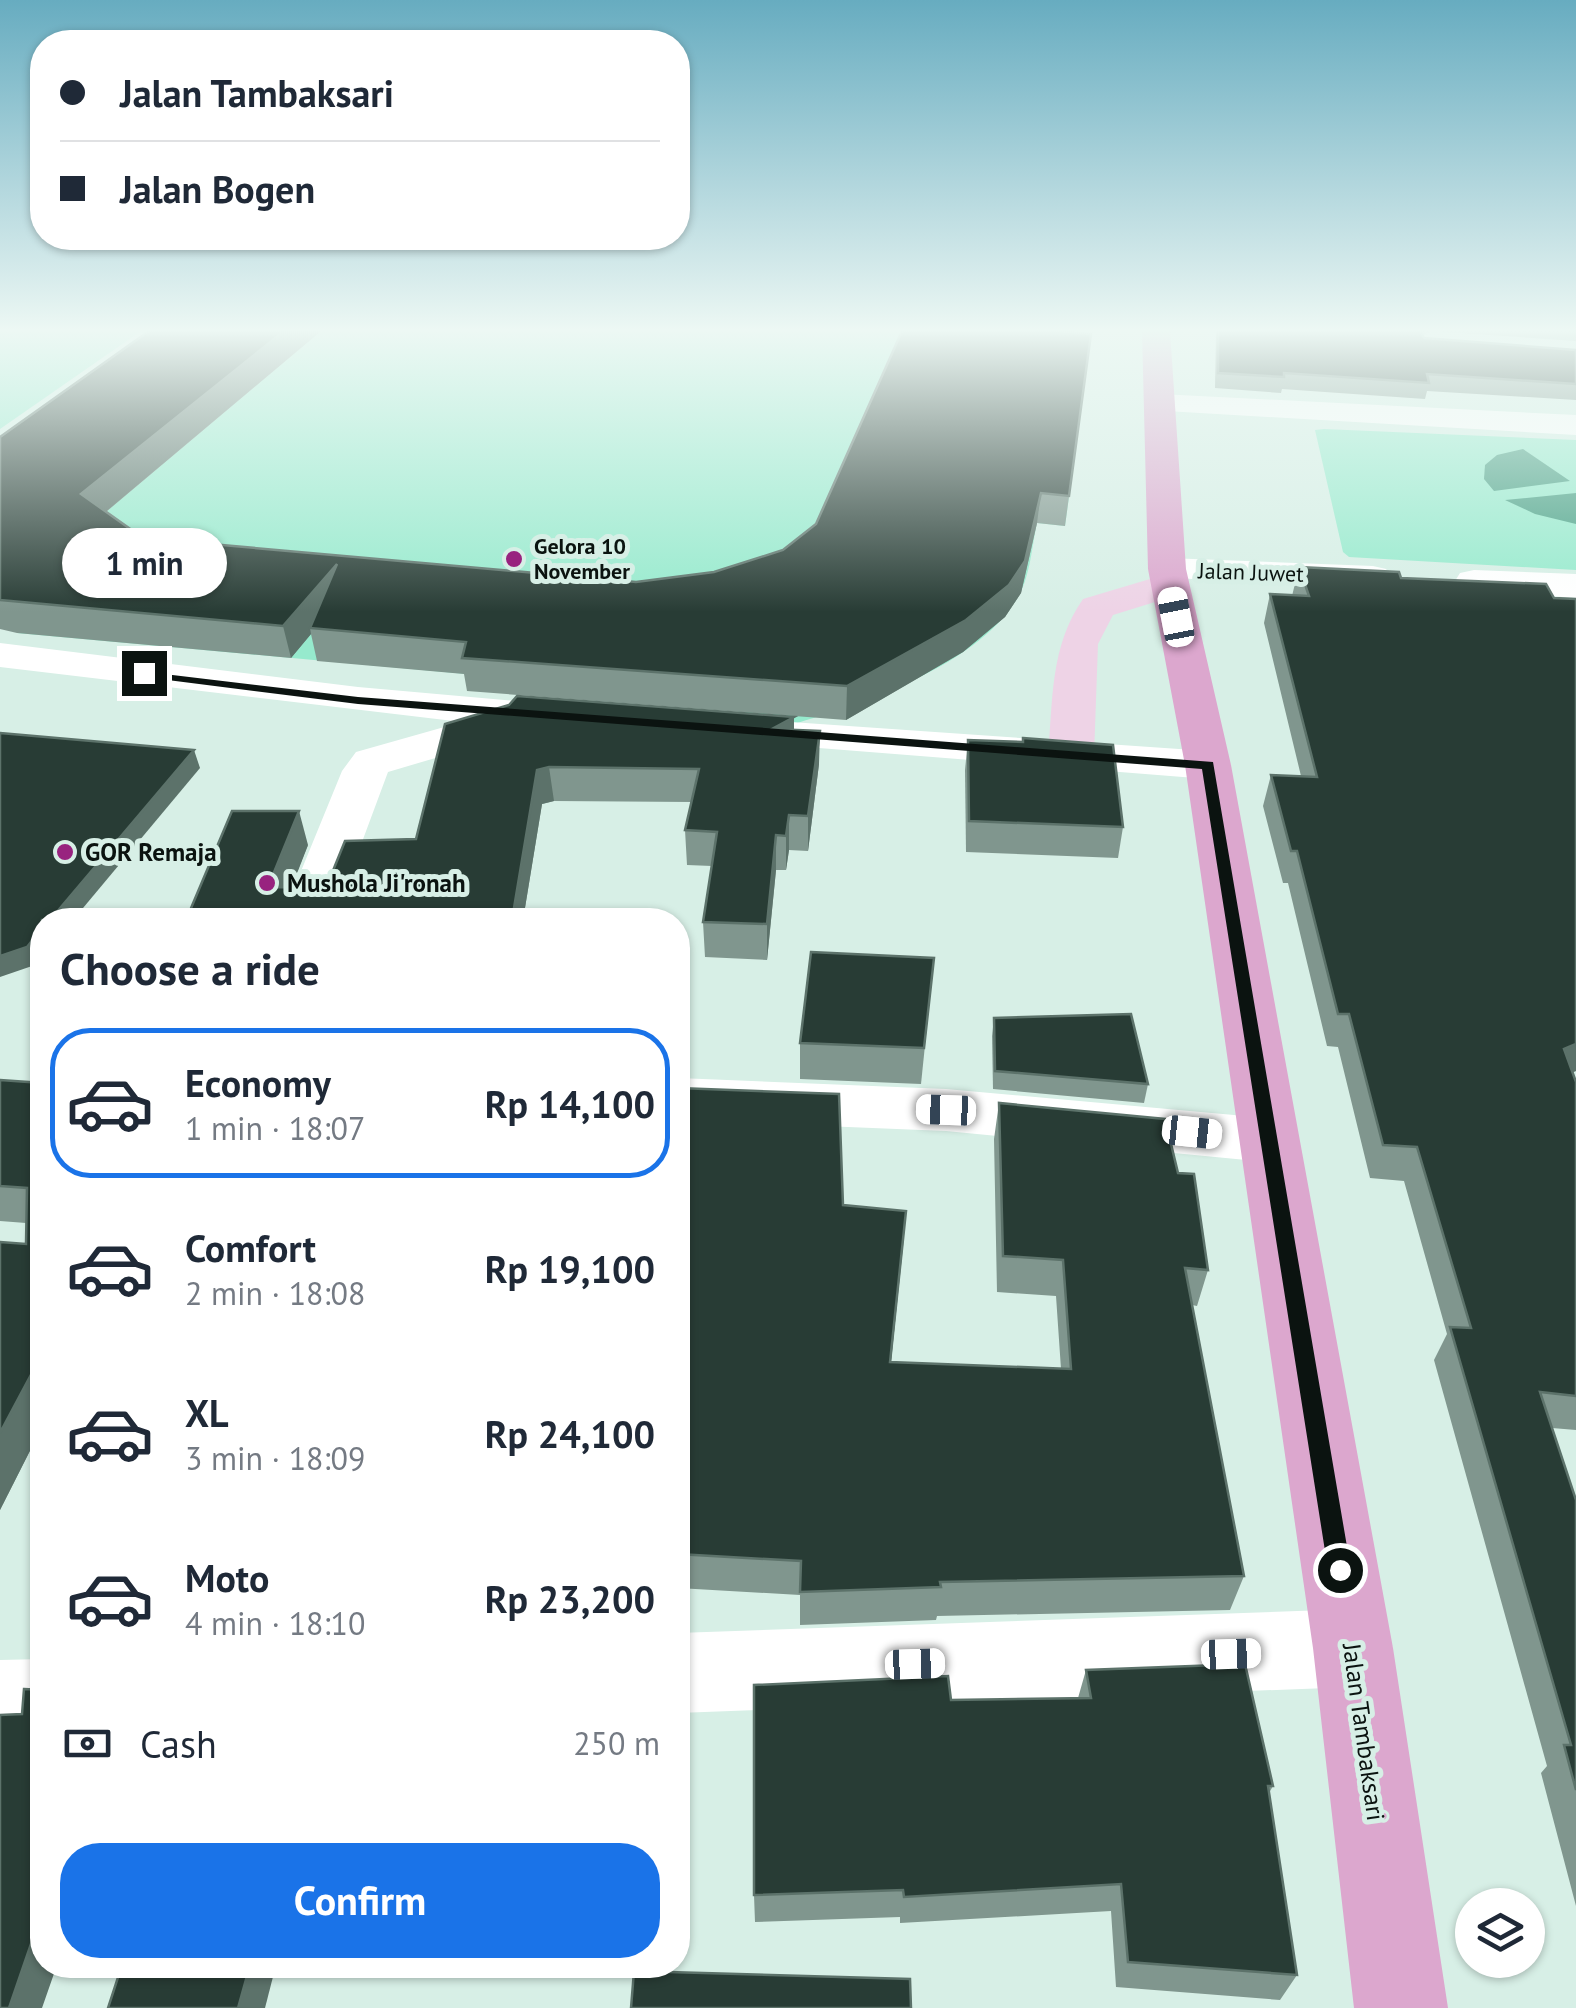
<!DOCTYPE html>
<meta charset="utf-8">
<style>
:root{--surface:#fff;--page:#f2f2f3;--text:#1f2937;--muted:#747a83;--line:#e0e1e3;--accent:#1a73e8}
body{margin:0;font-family:"PT Sans",sans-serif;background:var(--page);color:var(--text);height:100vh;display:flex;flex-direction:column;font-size:38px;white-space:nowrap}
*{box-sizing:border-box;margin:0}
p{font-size:32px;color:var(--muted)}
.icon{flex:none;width:55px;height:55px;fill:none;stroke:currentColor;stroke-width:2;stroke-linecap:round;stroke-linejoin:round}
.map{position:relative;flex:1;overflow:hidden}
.sheet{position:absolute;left:30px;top:908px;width:660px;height:1070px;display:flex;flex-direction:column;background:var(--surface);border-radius:40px;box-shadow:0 2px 8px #0004}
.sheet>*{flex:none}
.hud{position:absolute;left:30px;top:30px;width:660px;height:220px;border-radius:40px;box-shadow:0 2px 8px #0004;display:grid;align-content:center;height:220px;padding:0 30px;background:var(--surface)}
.tools{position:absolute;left:1455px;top:1888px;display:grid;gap:20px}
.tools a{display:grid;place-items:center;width:90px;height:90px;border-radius:50%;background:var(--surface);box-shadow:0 2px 8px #0004;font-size:50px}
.end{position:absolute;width:45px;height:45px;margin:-22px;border:12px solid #0b1310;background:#fff;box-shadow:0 0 0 5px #fff}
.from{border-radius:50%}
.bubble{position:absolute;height:70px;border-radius:35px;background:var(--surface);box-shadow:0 2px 8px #0004;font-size:32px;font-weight:700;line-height:70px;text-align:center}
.car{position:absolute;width:30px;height:60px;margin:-30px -15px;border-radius:12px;box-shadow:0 0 8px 2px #0007;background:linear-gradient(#fff 24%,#345 0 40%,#fff 0 76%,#345 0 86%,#fff 0)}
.hud b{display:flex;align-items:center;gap:35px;height:95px;font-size:38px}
.hud b+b{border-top:2px solid var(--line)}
.hud i{width:25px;height:25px;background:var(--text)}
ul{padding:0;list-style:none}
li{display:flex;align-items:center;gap:30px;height:150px;margin:0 20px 15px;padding:0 10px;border:5px solid transparent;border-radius:40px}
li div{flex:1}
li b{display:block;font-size:38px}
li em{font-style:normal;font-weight:700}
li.current{border-color:var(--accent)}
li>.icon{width:90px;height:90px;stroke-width:1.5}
h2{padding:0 30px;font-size:45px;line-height:120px}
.pay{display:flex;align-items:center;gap:25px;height:110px;padding:0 30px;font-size:38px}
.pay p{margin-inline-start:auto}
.cta{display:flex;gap:20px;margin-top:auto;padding:20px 30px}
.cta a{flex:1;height:115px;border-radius:40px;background:var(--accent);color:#fff;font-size:40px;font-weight:700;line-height:115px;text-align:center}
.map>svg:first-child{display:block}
.green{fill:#96eacd}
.water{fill:#469f84}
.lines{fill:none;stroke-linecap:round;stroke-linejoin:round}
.minor{fill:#fff;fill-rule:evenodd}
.secondary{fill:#eed3e6;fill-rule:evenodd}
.primary{fill:#dca7ce;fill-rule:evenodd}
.wall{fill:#80968e}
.shaded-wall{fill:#5c726a}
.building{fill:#283c35;stroke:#5c726a;stroke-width:2.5}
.route{fill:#0b1310}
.poi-dot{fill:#98237f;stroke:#d7efe6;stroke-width:4}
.labels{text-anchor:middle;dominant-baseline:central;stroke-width:10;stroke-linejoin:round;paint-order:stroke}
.far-poi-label{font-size:22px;font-weight:bold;fill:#0b1310;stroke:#d7efe6;text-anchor:start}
.far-street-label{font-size:22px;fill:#0b1310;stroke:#d7efe6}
.poi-label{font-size:25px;font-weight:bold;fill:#0b1310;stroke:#d7efe6;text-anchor:start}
.street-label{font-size:25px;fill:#0b1310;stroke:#d7efe6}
</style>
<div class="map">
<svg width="1576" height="2008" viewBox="0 0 1576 2008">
<rect width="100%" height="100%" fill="#d7efe6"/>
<g class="green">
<path d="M0 331H141L0 429Z"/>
<path d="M192 331H1052L1050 358 1088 361 1065 526 1037 523C1032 546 1030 577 1018 597 975 671 844 710 766 732L719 697 17 633Z"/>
<path d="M1324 429 1576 440V570L1349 557 1343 552 1315 430Z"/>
</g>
<g class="water">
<path d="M1523 449 1570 481 1494 491 1484 479 1485 465 1497 455Z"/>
<path d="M1576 493V524L1535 514 1505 500Z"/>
</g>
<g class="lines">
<g class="minor">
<path d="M1160 394 1576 415V435L1149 410 1144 403 1149 396Z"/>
<path d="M1167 558 1373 566 1386 569 1392 577 1386 585 1373 588 1154 577 1148 569 1154 561Z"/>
<path d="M1474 570 1576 574V598L1460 589 1455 581 1460 573Z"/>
<path d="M0 643 358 687 562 705 577 709 584 718 577 727 562 731 518 727 513 735 388 772 333 920H281L342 771 356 752 462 722 0 667Z"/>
<path d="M747 719 1208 751 1224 755 1231 765 1224 775 1208 779 731 741 725 732 731 723Z"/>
<path d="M678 1078 946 1089 1267 1118 1288 1124 1297 1140 1288 1156 1267 1162 946 1131 678 1120Z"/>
<path d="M1353 1609 1381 1620 1393 1648 1381 1676 1353 1687 678 1713V1633Z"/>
<path d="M42 1659V1741L0 1742V1660Z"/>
</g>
<path class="secondary" d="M1170 573 1184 577 1189 585 1184 593 1113 615 1098 644 1094 756 1087 766 1071 770 1055 766 1048 756C1053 700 1050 646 1083 599Z"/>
<path class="primary" d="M1142 331H1170L1186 569 1231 765 1393 1648 1448 2008H1354L1313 1648 1185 765 1148 569Z"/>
</g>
<g class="wall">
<path d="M149 331H321L106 512 143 538 636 582 714 572 783 550 1091 334 1065 526 1037 523 1021 593 1005 617 963 652 846 720 467 691 464 674 317 661 311 634 291 658 17 633 0 629V437Z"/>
<path d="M1216 331H1430L1422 336 1424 338 1576 350V400L1427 391 1425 399 1282 389 1281 393 1215 388Z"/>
<path d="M1431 331H1576V341Z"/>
<path d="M1299 567 1401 578 1554 598 1576 599V1071L1572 1072 1576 1082V1430L1552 1428 1576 1500V1906L1541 1773 1547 1766 1434 1360 1447 1334 1404 1181 1370 1178 1338 1047 1327 1046 1288 883H1283L1263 806 1271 775 1301 776 1264 623 1270 594 1292 596Z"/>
<path d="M445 724 794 730 819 764 808 851 789 850 786 870H776L767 960 705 957 703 922 712 866 687 865 685 830 692 802 554 801 542 804 523 920H186L308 845 291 887 326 888 416 839Z"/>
<path d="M968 740 1123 827 1118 858 966 852 965 770Z"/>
<path d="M934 958 921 1084 800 1079V1043Z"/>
<path d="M994 1018 1148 1084 1144 1103 993 1089 992 1036Z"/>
<path d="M0 1080 42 1083V1427L0 1510V1242L26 1244V1223L0 1221Z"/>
<path d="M678 1088 843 1205 906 1211 891 1363 1061 1369 1056 1296 997 1292 994 1139 999 1103 1178 1173 1208 1270 1197 1306 1192 1305 1244 1576 1230 1610 937 1616 936 1620 800 1625V1595L678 1588Z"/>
<path d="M1086 1670 1273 1786 1269 1793 1297 1975 1280 2000 1116 1987 1111 1911 900 1923V1917L755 1922 754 1895 951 1700 1078 1698Z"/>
</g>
<g class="shaded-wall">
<path d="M284 331H321L90 525 81 494Z"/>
<path d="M1041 493 1037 523 1021 593 1005 617 963 652 846 720 847 686Z"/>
<path d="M337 564 310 628 311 634 291 658 283 626Z"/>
<path d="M794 717V750L772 729Z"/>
<path d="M820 731 819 764 808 851V816Z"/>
<path d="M194 750 200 768 73 920H50Z"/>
<path d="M549 767 554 801 542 804 523 920H512L537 770Z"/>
<path d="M299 811 308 845 279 920 268 887Z"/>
<path d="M789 815V850L786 870V836Z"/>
<path d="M776 835V870L767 960V924Z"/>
<path d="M42 928V956L35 965 0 977V956Z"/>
<path d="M1576 1044V1071L1548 1082 1564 1049Z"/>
<path d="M906 1211 903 1247 887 1398 890 1362Z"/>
<path d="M42 1354V1427L0 1510V1433Z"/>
<path d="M42 1912V1965H57L42 2008H9Z"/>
<path d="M250 1965H276L265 2008H238Z"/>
</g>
<g class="building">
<path d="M149 331H284L81 494 143 538 636 582 714 572 783 550 816 524 902 331H1057L1091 334 1069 496 1041 493 1025 561 1009 585 966 620 847 686 462 658 466 642 310 628 337 564 283 626 0 600V437Z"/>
<path d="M1218 331H1420L1424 338 1576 350V384L1427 374 1429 383 1284 373V377L1218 373Z"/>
<path d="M1299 567 1399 572 1401 578 1546 584 1554 598 1576 599V1044L1564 1049 1576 1082V1396L1540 1392 1576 1500V1790L1564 1745H1571L1450 1327 1471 1328 1417 1147 1383 1145 1349 1014H1338L1297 851H1291L1271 775 1317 777 1270 594 1309 596Z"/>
<path d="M517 696 794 717 772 729 820 731 808 816 789 815 786 836 776 835 767 924 703 922 717 832 685 830 699 769 549 767 537 770 512 920H186L232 811H299L268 887 326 888 345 841 416 839 445 724 509 705Z"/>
<path d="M0 733 194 750 50 920H42V928L27 947 0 956Z"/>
<path d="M1023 738 1113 745 1123 827 969 821 968 740 1023 742Z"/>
<path d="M811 952 934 958 924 1048 800 1043Z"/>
<path d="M1131 1014 1148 1084 995 1071 994 1018Z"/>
<path d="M0 1080 42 1083V1354L0 1433V1242L26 1244 27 1188 0 1186Z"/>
<path d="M678 1088 839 1094 843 1205 906 1211 890 1362 1071 1369 1063 1260 1003 1256 999 1103 1165 1119 1178 1173 1194 1174 1208 1270 1185 1268 1244 1576 940 1582 941 1587 800 1592 801 1561 678 1554Z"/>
<path d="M1245 1664 1273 1786H1268L1297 1975 1128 1962 1121 1884 904 1897 903 1890 754 1895V1685L948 1676 951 1700 1091 1698 1086 1670Z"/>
<path d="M24 1689 42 1690V1912L9 2008H0V1715L22 1714Z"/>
<path d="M122 1965H250L238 2008H108Z"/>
<path d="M634 1971 910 1979 911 2008H631Z"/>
</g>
<linearGradient id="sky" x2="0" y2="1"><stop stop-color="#67acc0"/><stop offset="0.54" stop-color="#edf8f4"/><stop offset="1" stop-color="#edf8f4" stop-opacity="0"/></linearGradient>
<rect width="1576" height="612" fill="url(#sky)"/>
<path class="route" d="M139 671 358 697 1213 762 1351 1570 1348 1577H1331L1328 1570 1202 769 358 704 144 677Z"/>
<g class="poi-dot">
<circle cx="514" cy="559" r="10"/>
<circle cx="65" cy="852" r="10"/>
<circle cx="267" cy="883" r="10"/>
</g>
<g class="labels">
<g class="far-poi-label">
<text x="534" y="546">Gelora 10<tspan x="534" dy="25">November</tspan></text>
</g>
<g class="far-street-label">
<text transform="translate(1251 572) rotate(2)">Jalan Juwet</text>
</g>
<g class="poi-label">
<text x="85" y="852">GOR Remaja</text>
<text x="287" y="883">Mushola Ji'ronah</text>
</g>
<g class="street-label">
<text transform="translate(1364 1732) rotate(82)">Jalan Tambaksari</text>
</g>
</g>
</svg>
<div class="tools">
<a><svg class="icon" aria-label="layers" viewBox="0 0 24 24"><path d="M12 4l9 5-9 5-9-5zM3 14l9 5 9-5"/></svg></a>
</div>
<i class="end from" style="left:1340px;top:1570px"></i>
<i class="end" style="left:144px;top:673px"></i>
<div class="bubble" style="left:62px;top:528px;width:165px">1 min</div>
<i class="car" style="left:1176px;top:617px;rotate:349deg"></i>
<i class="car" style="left:946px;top:1110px;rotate:272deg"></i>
<i class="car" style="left:1192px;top:1132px;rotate:96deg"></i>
<i class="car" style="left:1231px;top:1654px;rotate:88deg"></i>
<i class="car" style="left:915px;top:1664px;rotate:88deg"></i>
<div class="hud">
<b><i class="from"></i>Jalan Tambaksari</b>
<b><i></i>Jalan Bogen</b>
</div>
<section class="sheet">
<h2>Choose a ride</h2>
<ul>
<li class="current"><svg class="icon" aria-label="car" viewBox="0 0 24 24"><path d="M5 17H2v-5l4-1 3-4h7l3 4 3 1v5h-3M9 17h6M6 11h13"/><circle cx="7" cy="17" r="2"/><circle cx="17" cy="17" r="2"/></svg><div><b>Economy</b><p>1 min · 18:07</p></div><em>Rp 14,100</em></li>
<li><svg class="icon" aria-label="car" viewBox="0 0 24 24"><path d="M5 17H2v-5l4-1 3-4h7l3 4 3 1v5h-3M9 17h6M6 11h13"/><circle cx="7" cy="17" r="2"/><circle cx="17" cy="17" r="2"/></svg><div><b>Comfort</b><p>2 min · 18:08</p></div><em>Rp 19,100</em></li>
<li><svg class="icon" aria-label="car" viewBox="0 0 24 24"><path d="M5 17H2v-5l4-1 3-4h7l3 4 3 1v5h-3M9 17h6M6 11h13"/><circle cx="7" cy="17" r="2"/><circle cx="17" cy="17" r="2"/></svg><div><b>XL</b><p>3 min · 18:09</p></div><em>Rp 24,100</em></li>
<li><svg class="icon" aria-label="car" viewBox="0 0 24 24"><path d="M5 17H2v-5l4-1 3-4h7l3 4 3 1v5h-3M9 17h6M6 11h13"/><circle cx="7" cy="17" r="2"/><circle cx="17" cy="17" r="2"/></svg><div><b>Moto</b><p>4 min · 18:10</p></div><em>Rp 23,200</em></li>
</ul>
<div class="pay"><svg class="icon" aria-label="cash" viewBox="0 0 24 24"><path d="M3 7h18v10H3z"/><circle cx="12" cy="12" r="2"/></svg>Cash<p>250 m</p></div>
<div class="cta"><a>Confirm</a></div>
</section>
</div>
